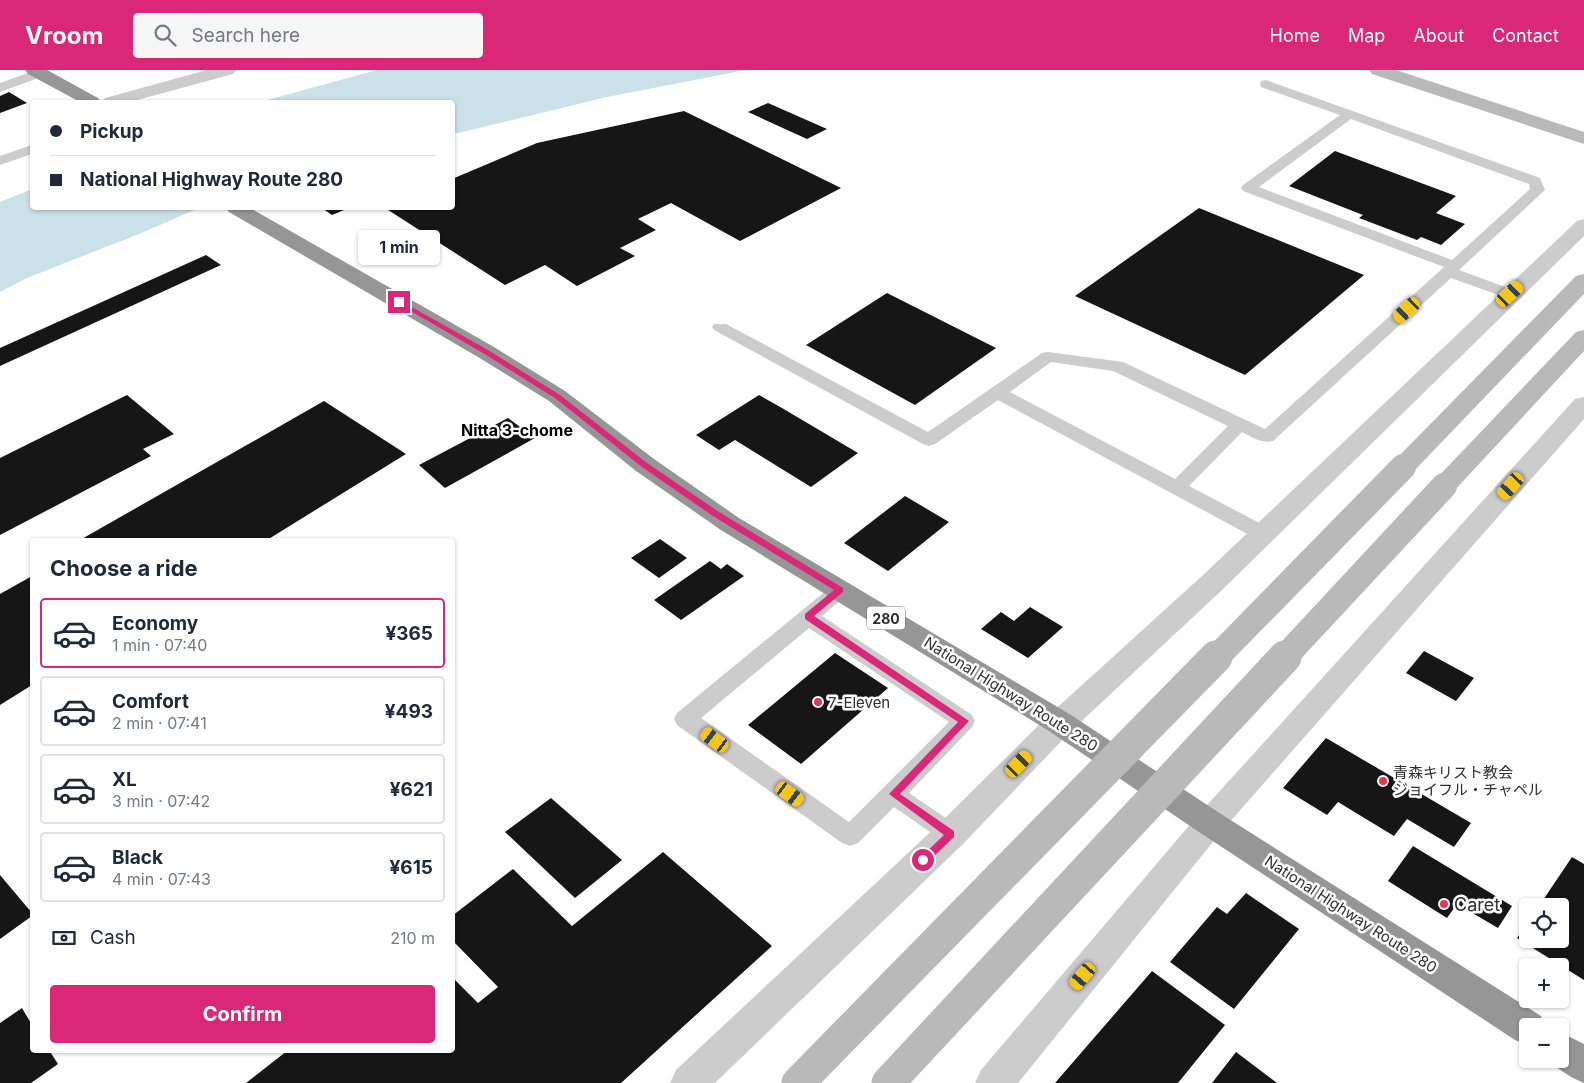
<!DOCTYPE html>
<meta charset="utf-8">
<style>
:root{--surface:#fff;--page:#f6f6f7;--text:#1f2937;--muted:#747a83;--line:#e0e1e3;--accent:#db2777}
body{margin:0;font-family:Inter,"Noto Sans JP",sans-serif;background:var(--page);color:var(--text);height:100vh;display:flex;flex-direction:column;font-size:19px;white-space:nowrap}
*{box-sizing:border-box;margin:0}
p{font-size:16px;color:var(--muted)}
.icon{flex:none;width:28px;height:28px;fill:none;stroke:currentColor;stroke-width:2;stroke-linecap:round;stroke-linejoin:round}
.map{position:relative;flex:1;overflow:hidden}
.side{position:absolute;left:30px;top:468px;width:425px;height:515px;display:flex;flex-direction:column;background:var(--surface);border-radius:5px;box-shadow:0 1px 4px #0004}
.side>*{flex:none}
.hud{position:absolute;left:30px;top:30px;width:425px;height:110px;border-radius:5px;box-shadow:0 1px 4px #0004;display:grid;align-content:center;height:110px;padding:0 20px;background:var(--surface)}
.fabs{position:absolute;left:1519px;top:828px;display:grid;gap:10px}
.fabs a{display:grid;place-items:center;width:50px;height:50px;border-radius:5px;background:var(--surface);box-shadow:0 1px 4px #0004;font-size:25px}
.end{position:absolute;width:22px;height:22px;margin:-11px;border:6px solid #db2777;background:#fff;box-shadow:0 0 0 2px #fff}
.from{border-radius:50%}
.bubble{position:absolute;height:35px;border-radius:5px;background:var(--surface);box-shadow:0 1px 4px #0004;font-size:16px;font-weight:700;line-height:35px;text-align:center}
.car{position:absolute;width:15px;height:30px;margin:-15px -8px;border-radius:6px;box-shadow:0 0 4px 1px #0007;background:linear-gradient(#f5c518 24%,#345 0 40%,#f5c518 0 76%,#345 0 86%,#f5c518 0)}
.hud b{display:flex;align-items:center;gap:18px;height:48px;font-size:19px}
.hud b+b{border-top:1px solid var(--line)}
.hud i{width:12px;height:12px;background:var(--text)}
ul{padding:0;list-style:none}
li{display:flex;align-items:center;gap:15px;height:70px;margin:0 10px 8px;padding:0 10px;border:2px solid var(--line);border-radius:5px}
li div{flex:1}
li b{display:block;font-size:19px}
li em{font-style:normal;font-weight:700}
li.on{border-color:var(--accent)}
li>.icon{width:45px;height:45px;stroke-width:1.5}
h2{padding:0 20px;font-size:22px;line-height:60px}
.pay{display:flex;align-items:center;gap:12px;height:55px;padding:0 20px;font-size:19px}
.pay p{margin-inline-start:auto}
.action{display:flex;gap:10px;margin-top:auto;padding:10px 20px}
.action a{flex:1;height:58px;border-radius:5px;background:var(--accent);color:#fff;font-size:20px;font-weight:700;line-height:58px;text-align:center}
header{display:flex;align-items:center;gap:30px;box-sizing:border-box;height:70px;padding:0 25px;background:var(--accent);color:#fff}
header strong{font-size:24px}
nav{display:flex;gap:28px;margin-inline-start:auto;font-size:18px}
.search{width:350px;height:45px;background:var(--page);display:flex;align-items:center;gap:12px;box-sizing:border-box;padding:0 18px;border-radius:5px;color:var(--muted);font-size:19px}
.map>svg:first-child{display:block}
.water{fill:#cbe1ea}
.building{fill:#161616}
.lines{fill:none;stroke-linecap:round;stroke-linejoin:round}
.lane{fill:#ccc;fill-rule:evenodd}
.street{fill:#ccc;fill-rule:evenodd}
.secondary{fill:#b9b9b9;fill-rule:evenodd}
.highway{fill:#969696;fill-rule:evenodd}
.secondary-bridge-far1{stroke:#b9b9b9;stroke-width:26}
.secondary-bridge{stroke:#b9b9b9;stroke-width:33}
.route{fill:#db2777}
.poi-dot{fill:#dd3a55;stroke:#fff;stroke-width:2}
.labels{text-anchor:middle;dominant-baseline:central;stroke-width:5;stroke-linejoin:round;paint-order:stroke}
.shield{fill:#fff;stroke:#6d6d6d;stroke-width:1}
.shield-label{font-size:14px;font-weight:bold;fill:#2f2f2f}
.street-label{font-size:15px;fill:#2f2f2f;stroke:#fff}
.poi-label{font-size:15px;fill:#2f2f2f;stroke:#fff;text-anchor:start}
.neighbourhood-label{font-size:16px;font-weight:bold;fill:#000;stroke:#fff}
.near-poi-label{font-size:18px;fill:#2f2f2f;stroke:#fff;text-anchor:start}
</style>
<header>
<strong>Vroom</strong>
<div class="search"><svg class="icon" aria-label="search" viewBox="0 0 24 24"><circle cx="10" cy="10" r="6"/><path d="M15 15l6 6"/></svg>Search here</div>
<nav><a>Home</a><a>Map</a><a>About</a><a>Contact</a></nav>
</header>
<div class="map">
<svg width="1584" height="1013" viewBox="0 0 1584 1013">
<rect width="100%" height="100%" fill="#fff"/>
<g class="water">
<path d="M377 0H746L607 27 458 63H453L452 32H260Z"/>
<path d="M32 119V138H199L139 164 27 208 0 222V132Z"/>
</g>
<g class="building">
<path d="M9 22 27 33 0 43V26Z"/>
<path d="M768 33 827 59 807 69 748 42Z"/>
<path d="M684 41 841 118 740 171 671 133 638 149 656 160 620 178 635 186 577 216 545 195 505 215 385 138H452V109L537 73Z"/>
<path d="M1335 81 1456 126 1436 143 1465 154 1441 175 1421 167 1417 170 1359 148 1363 145 1289 116Z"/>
<path d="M322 138H349L332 145Z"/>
<path d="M1199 138 1364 205 1245 305 1075 226Z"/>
<path d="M206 185 221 195 0 296V278Z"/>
<path d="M887 223 996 278 915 335 806 275Z"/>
<path d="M127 325 174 364 143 379 151 386 0 465V388Z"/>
<path d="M759 325 782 338 858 383 811 417 735 370 719 380 696 365Z"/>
<path d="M324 331 406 384 267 470H80Z"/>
<path d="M508 348 535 368 445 418 419 395Z"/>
<path d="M905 426 949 452 888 501 844 473Z"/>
<path d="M660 469 687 488 659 508 631 488Z"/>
<path d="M710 491 721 499 727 494 744 506 681 550 654 530Z"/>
<path d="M32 506V615L0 635V524Z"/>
<path d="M1030 537 1063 557 1028 588 981 559 1001 542 1014 551Z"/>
<path d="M1424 581 1474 608 1456 631 1406 603Z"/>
<path d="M835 583 888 618 801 694 748 655Z"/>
<path d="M1326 668 1471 753 1454 777 1407 749 1394 766 1338 732 1327 745 1283 718Z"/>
<path d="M551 728 622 790 575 828 505 762Z"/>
<path d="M1413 776 1512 836 1498 858 1457 834 1447 848 1388 811Z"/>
<path d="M663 782 772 876 621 1013H246L287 981 286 980H452V907L478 933 498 917 452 870V846L513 799 572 856Z"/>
<path d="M1572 787 1584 794V910L1517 868 1528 853V869H1560V836H1539Z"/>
<path d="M0 805 32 843V846L0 869Z"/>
<path d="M1246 823 1299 859 1234 939 1170 892 1217 837 1227 844Z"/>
<path d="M1152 901 1225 955 1178 1013H1055Z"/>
<path d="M22 938 32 955V980H49L58 994 31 1013H0V953Z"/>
<path d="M1236 982 1277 1013H1212Z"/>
</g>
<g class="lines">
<g class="lane">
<path d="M36 0H44L45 3 44 6 0 22V13Z"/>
<path d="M1266 10 1540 108 1545 120 1459 200 1516 221 1518 224 1516 227H1504L1451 208 1273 371C1262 374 1252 367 1242 362L1189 416 1269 458 1272 463 1269 468 1262 470 1255 468 998 330 935 374 929 376 923 374 714 260 712 257 714 254H726L928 362 1042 283 1048 282 1123 292 1265 359 1444 197 1243 121 1241 118 1243 115 1340 45 1261 17 1260 14 1261 11ZM1351 49 1529 114 1530 119 1452 190 1259 117ZM1051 292 1113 301 1228 356 1175 409 1010 322Z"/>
<path d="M32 75V84L0 95V86Z"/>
<path d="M840 513 847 515 850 520 847 525 822 546 972 645 975 651 972 657 909 723 959 757 963 764 959 771 951 774 943 771 894 737 858 773 850 776 842 773 677 655 674 649 677 643 833 515ZM809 558 949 652 849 752 701 648Z"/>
</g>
<g class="street">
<path d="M207 0H236L233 4 130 32H102L105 28Z"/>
<path d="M1584 149V166L1222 520 1071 661 963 774 715 1013H670L676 1000 939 754 1049 645 1202 506 1577 151Z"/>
<path d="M1584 327V349L1221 762 1018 1013H975L981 1000 1199 744 1575 329Z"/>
</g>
<g class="secondary">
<path d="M1369 0H1396L1584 62V74L1372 4Z"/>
<path d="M1584 204V224L1412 403 1403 405 1394 403 1390 397 1394 391 1576 206Z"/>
<path d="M1584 260V281L1453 422 1444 425 1435 422 1431 416 1435 410 1576 262Z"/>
</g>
<g class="highway">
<path d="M25 0H47L98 28 101 32H80L28 4Z"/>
<path d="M226 138H250L494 277 565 321 654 389 739 448 1071 645 1221 744 1541 946 1545 956H1528V975L1515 970 1199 762 1049 661 721 460 636 401 549 331 478 287 229 142Z"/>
<path d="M1560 962 1584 974V1013L1571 1007 1547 991 1546 989H1560Z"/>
</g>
<g class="secondary-bridge-far1">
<path d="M1215 589 1403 397"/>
<path d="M1283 589 1444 416"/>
</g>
<g class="secondary-bridge">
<path d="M798 1013 1216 587"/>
<path d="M888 1013 1285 587"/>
</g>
</g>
<path class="route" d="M397 231H401L488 280 560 325 647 393 719 442 843 518V522L814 546 969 651 900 724 954 761V767L927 793H920V788L944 765 889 724 958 652 805 549V544L834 520 713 446 642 397 555 328 483 283 397 233Z"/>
<g class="poi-dot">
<circle cx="818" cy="632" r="5"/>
<circle cx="1383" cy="711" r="5"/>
<circle cx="1444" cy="834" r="5"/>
</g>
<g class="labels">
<rect class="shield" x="867" y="536.5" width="38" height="23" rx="4"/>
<g class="shield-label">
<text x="886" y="548">280</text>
</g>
<g class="street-label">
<text transform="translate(1011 624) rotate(32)">National Highway Route 280</text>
<text transform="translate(1351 844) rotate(33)">National Highway Route 280</text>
</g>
<g class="poi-label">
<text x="828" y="632">7-Eleven</text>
<text x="1393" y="702">青森キリスト教会<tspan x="1393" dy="17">ジョイフル・チャペル</tspan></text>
</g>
<g class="neighbourhood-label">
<text x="517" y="360">Nitta 3-chome</text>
</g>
<g class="near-poi-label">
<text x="1454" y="834">Caret</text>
</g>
</g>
</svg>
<div class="fabs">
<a><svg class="icon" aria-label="locate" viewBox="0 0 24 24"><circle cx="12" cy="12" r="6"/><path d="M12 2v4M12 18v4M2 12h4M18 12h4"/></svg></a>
<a>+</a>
<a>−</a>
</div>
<i class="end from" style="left:923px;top:790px"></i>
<i class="end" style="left:399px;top:232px"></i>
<div class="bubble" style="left:358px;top:160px;width:82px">1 min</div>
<i class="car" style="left:1510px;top:224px;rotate:47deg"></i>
<i class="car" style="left:1407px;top:240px;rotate:227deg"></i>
<i class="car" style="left:1511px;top:416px;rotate:222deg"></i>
<i class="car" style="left:715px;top:670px;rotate:306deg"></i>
<i class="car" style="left:1019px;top:694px;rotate:44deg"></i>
<i class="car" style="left:790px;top:724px;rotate:126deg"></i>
<i class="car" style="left:1083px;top:906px;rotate:220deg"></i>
<div class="hud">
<b><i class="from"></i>Pickup</b>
<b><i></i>National Highway Route 280</b>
</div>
<section class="side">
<h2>Choose a ride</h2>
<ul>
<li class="on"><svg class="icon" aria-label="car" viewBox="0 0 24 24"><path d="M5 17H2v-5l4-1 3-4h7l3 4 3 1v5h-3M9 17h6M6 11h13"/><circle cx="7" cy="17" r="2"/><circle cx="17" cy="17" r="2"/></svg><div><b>Economy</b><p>1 min · 07:40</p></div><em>¥365</em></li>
<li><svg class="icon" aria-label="car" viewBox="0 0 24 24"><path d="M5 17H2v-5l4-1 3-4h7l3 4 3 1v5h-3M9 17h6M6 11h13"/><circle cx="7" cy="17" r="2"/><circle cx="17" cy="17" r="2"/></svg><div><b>Comfort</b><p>2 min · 07:41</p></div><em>¥493</em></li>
<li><svg class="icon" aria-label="car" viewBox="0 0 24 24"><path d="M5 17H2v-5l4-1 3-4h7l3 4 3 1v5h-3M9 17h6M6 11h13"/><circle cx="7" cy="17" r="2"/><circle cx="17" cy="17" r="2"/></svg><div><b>XL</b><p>3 min · 07:42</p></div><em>¥621</em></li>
<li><svg class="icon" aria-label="car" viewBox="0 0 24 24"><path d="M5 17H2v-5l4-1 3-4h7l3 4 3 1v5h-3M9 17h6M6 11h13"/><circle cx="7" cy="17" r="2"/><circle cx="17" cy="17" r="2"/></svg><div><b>Black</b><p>4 min · 07:43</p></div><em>¥615</em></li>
</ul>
<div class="pay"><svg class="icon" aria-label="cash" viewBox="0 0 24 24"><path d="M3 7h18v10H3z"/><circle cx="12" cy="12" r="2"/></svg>Cash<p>210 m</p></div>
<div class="action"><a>Confirm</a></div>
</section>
</div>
